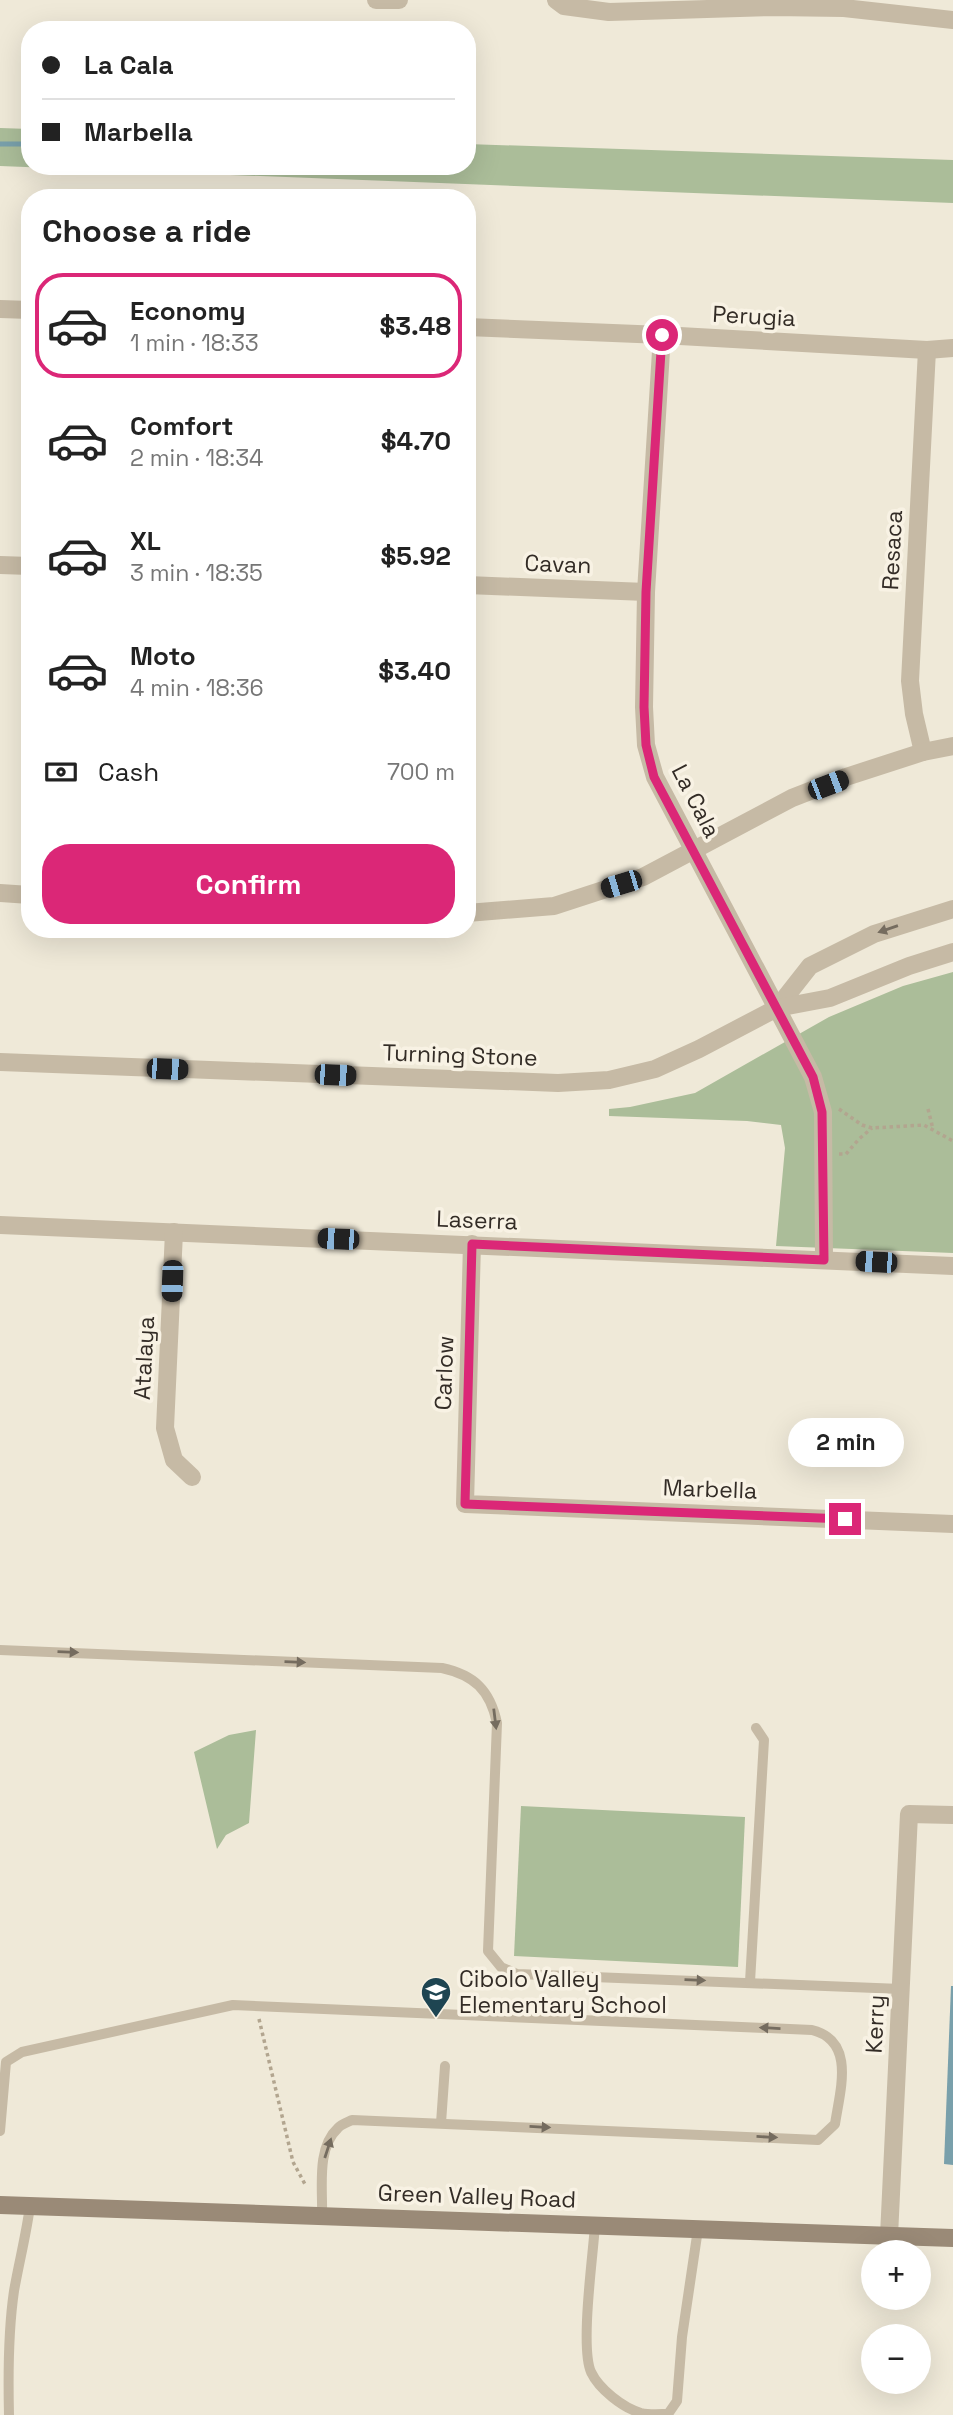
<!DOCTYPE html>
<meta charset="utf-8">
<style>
:root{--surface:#fff;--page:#f6f6f6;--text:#222;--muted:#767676;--line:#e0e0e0;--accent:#db2777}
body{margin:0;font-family:"Space Grotesk",sans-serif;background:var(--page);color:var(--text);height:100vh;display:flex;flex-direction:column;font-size:26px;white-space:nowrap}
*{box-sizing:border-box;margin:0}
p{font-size:23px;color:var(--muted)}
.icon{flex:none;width:38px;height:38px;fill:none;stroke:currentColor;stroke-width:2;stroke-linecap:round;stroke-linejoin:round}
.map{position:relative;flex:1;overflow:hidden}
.details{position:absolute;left:21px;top:189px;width:455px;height:749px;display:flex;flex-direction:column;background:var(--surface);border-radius:28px;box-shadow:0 7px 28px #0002}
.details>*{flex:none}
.top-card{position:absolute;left:21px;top:21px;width:455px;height:154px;border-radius:28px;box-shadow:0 7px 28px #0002;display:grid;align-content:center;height:154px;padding:0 21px;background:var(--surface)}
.tools{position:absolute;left:861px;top:2240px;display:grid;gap:14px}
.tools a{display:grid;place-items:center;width:70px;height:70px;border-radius:50%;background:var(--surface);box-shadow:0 7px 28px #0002;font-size:35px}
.end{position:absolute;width:32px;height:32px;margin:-16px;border:9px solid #db2777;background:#fff;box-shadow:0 0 0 4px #fff}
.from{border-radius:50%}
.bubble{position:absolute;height:49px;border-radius:24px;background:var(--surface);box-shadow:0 7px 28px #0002;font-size:23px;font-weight:800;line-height:49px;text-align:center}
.car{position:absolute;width:21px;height:42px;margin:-21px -10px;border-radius:9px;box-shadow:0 0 5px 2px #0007;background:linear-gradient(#222 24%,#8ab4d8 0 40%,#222 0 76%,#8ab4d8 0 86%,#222 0)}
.top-card b{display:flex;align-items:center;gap:24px;height:66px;font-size:26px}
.top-card b+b{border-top:2px solid var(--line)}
.top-card i{width:18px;height:18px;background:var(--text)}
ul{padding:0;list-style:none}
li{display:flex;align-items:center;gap:21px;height:105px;margin:0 14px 10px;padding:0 7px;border:4px solid transparent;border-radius:28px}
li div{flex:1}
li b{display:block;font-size:26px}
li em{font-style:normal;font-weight:800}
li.current{border-color:var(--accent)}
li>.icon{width:63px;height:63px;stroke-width:1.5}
h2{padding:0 21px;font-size:32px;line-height:84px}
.pay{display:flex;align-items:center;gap:18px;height:77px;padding:0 21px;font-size:26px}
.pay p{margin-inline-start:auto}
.primary-button{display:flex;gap:14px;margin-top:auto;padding:14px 21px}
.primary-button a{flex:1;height:80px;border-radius:28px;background:var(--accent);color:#fff;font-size:28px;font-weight:800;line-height:80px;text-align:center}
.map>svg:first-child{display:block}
.green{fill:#abbd99}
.water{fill:#79a0ab}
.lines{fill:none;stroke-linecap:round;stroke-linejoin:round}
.stream{stroke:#79a0ab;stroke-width:5}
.path{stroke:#b2a58f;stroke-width:3.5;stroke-dasharray:3.5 3.5;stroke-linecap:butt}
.lane{stroke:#c6baa5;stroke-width:10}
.street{stroke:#c6baa5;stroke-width:18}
.secondary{stroke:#9a8a77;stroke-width:18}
.oneway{fill:#756c5f}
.route{stroke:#db2777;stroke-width:9}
.labels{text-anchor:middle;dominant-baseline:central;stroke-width:7;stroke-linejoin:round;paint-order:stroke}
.street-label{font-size:23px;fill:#332c26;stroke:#f8f2e4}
.poi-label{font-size:23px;fill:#332c26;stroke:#f8f2e4;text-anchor:start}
</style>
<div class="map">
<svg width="953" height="2415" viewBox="0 0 953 2415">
<rect width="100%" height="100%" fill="#efe9d8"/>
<g class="green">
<path d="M0 128 30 129V166H467V144L953 160V203L0 166Z"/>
<path d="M953 972V1253L776 1246 785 1148 781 1125 747 1121 609 1116V1109L630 1107 695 1093 829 1017 903 986Z"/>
<path d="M256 1730 249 1823 226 1835 217 1849 194 1752 229 1735Z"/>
<path d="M521 1806 745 1817 738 1967 514 1956Z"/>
</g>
<path class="water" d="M951 1986H953V2165L944 2164Z"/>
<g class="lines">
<path class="stream" d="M0 144H30"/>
<g class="path">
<path d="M839 1109 862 1125 872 1128 924 1125 953 1141"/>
<path d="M928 1109 933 1129"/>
<path d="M839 1154H846L859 1139 872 1128"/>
<path d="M259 2019 293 2162 306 2186"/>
</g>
<g class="lane">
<path d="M0 1650 442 1668C474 1675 490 1690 497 1723L488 1951 501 1967 517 1974 901 1989"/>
<path d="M750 1982 764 1740 756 1728"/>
<path d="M441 2123 445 2066"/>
<path d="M0 2131 6 2062 22 2052 233 2005 812 2030C856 2041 840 2090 835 2124L818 2140 352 2120C348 2122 341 2124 338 2128 316 2148 323 2189 322 2215"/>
<path d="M595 2225C593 2256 580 2347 591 2372 599 2389 623 2408 641 2413 649 2415 660 2414 668 2414L677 2401 682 2337 698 2229"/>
<path d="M9 2415C8 2374 8 2332 14 2291 19 2262 26 2236 30 2206"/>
</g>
<g class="street">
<path d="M376 0H399"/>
<path d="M556 0 564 6 609 12 773 7 844 8 953 20"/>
<path d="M0 309 30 310"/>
<path d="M467 327 662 335 927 350 953 348"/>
<path d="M662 335 646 592 644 707 646 745 655 777 813 1077 823 1112 824 1260"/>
<path d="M0 565 30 566"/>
<path d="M467 585 646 592"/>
<path d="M923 752 914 714 910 681 927 350"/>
<path d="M0 893 30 895"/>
<path d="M467 913 554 906 643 877 792 798 846 777 923 752 953 746"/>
<path d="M777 1008 810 966 874 934 953 909"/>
<path d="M0 1062 558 1083 609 1080 655 1069 699 1049 777 1008 830 998 909 966 953 952"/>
<path d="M0 1225 953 1266"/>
<path d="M174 1232 165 1428 174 1460 192 1477"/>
<path d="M472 1244 465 1504 953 1524"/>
<path d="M889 2236 909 1814 953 1815"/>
</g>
<path class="secondary" d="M0 2205 953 2238"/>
</g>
<defs><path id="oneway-solid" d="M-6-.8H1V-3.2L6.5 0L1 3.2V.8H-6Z" transform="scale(1.75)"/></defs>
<g class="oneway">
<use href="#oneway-solid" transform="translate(888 929) rotate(161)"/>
<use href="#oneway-solid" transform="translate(68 1652) rotate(2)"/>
<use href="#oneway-solid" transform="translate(295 1662) rotate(2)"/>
<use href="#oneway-solid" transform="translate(495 1719) rotate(83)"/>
<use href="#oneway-solid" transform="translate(695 1980) rotate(2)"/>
<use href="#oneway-solid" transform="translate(770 2028) rotate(-177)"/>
<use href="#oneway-solid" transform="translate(540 2127) rotate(3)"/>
<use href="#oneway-solid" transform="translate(767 2137) rotate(3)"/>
<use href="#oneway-solid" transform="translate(328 2148) rotate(-72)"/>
</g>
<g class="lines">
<path class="route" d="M662 335 646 592 644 707 646 745 654 777 813 1077 822 1112 824 1260 472 1244 465 1504 845 1519"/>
</g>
<defs>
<g id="school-pin" transform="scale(1.575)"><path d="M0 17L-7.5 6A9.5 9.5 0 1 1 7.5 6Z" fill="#1e4552" stroke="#f8f2e4"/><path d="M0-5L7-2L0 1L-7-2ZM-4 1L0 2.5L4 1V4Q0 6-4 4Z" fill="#fff"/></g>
</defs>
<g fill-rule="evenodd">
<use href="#school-pin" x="436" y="1992"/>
</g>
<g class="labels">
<g class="street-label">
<text transform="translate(754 316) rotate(3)">Perugia</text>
<text transform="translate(892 550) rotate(-87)">Resaca</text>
<text transform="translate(558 564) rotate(2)">Cavan</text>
<text transform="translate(696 801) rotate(63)">La Cala</text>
<text transform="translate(460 1055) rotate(2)">Turning Stone</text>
<text transform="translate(477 1220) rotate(2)">Laserra</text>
<text transform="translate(144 1358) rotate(-87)">Atalaya</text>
<text transform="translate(444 1373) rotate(-88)">Carlow</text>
<text transform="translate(710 1489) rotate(2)">Marbella</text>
<text transform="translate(875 2024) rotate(-87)">Kerry</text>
<text transform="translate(477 2196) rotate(2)">Green Valley Road</text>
</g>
<g class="poi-label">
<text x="459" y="1979">Cibolo Valley<tspan x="459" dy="26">Elementary School</tspan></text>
</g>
</g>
</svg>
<div class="tools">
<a>+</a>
<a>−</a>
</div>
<i class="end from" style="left:662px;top:335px"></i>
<i class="end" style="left:845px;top:1519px"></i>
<div class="bubble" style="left:788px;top:1418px;width:116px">2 min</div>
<i class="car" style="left:828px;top:785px;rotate:69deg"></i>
<i class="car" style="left:621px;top:884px;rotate:253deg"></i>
<i class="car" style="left:167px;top:1069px;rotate:92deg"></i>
<i class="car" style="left:335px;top:1075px;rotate:92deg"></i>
<i class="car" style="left:338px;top:1239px;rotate:272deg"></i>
<i class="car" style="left:876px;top:1262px;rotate:273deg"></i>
<i class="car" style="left:172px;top:1281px;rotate:182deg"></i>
<div class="top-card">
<b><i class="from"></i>La Cala</b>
<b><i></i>Marbella</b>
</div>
<section class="details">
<h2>Choose a ride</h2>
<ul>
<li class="current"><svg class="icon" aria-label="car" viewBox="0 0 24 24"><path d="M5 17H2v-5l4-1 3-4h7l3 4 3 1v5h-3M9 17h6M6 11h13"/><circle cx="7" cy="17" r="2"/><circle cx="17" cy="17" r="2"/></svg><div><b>Economy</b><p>1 min · 18:33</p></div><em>$3.48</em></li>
<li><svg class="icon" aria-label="car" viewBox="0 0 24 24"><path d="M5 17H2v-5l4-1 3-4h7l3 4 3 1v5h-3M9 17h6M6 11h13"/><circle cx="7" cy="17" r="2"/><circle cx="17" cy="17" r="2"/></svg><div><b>Comfort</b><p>2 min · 18:34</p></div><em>$4.70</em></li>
<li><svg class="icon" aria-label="car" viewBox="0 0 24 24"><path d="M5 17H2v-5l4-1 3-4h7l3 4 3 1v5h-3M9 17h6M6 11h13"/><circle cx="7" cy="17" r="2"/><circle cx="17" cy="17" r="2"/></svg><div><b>XL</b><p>3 min · 18:35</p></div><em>$5.92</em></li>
<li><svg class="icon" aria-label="car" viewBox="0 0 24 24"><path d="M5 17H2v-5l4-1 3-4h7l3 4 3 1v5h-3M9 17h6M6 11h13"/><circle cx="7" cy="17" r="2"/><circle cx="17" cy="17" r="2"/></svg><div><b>Moto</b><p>4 min · 18:36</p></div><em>$3.40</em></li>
</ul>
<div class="pay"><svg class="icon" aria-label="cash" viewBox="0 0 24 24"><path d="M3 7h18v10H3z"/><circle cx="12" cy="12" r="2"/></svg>Cash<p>700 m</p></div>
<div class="primary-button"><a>Confirm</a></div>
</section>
</div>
